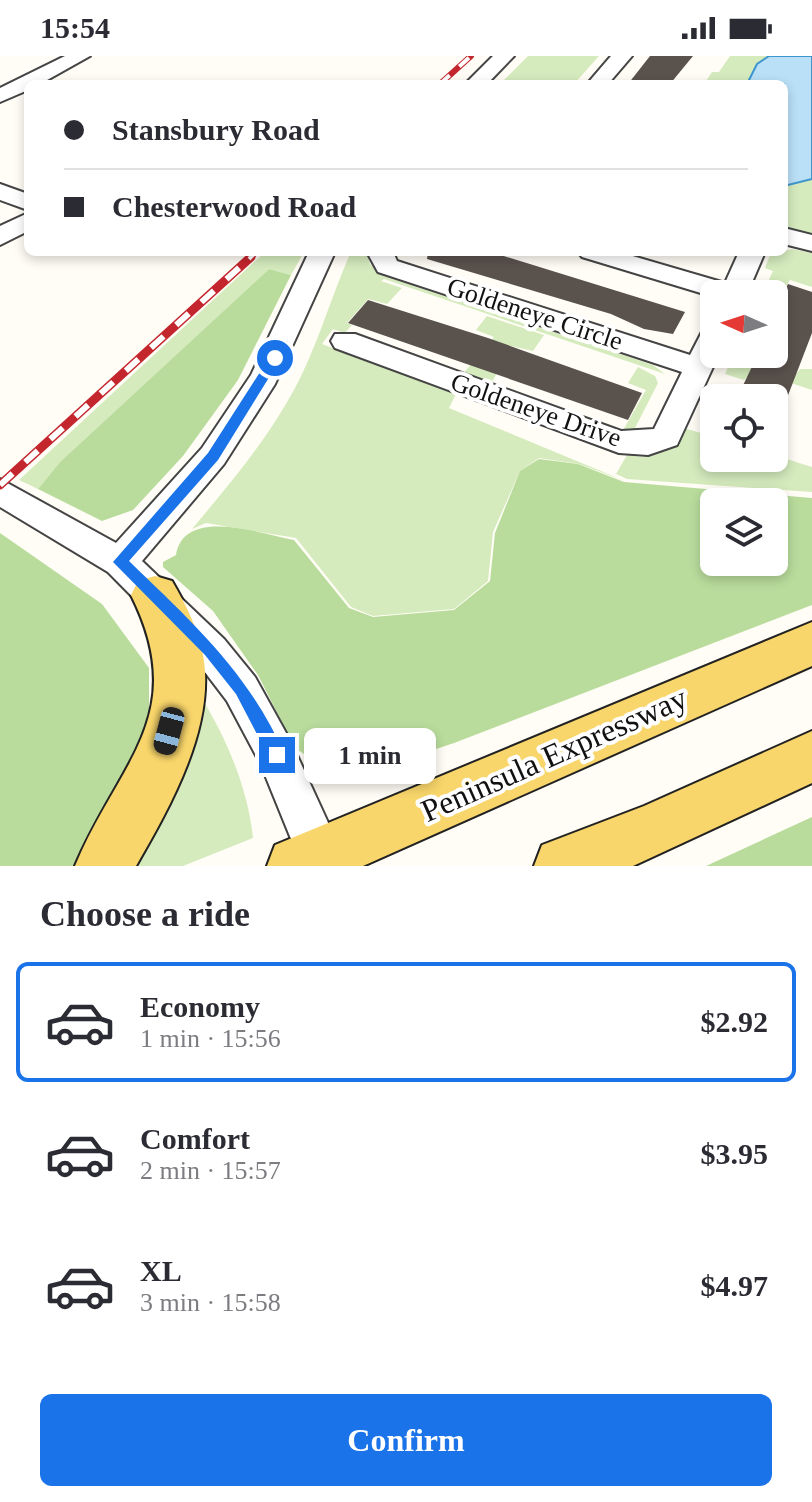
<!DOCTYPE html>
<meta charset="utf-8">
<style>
:root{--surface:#fff;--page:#f2f2f3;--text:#2b2b33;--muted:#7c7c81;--line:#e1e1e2;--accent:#1a73e8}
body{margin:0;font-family:"Times New Roman",serif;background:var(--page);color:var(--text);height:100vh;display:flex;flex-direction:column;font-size:30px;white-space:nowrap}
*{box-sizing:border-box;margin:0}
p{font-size:26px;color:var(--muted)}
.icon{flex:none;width:44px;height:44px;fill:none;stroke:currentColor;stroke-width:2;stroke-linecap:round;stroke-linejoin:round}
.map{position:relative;height:810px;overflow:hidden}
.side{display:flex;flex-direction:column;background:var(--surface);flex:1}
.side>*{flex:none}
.top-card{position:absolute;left:24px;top:24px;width:764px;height:176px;border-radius:12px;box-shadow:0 4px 12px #0003;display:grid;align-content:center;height:176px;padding:0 40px;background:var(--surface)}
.needle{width:52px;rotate:273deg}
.buttons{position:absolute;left:700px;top:224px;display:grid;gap:16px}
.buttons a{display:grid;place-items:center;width:88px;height:88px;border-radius:12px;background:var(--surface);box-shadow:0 4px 12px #0003;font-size:40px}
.end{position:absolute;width:36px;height:36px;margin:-18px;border:10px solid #1a73e8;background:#fff;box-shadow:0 0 0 4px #fff}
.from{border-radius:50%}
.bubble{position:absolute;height:56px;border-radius:12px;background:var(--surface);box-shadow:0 4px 12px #0003;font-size:26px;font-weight:800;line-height:56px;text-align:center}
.car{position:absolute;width:24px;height:48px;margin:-24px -12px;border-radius:10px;box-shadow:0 0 6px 2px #0007;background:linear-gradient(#222 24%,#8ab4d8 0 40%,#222 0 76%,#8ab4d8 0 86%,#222 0)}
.top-card b{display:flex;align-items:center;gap:28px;height:76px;font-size:30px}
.top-card b+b{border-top:2px solid var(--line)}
.top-card i{width:20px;height:20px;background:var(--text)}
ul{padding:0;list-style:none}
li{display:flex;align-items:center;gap:24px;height:120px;margin:0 16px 12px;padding:0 24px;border:4px solid transparent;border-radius:12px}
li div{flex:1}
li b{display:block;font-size:30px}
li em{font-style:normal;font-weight:800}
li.current{border-color:var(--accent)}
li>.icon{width:72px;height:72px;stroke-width:1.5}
h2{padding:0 40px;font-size:36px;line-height:96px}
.cta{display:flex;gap:16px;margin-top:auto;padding:16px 40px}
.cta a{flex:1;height:92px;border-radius:12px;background:var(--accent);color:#fff;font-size:32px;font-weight:800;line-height:92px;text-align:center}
.status{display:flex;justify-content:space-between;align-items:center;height:56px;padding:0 40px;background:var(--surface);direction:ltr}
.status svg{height:22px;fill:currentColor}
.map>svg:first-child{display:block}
.green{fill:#d5ebbd}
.forest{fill:#b9dc9c;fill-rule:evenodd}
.water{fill:#b9e0f7;stroke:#3f96cf;stroke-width:2}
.building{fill:#5a524d}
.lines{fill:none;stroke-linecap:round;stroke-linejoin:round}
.minor-casing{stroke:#444;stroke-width:4}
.major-casing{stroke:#222;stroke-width:4}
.minor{fill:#fff;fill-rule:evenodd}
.major{fill:#f9d66b;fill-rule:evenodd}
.rail-far1-casing{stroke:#c4262e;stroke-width:6}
.rail-casing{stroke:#c4262e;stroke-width:9}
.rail-far1{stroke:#fff;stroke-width:4;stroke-dasharray:13;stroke-linecap:butt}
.rail{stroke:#fff;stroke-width:6;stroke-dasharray:17;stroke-linecap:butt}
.route{fill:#1a73e8}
.labels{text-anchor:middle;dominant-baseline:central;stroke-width:8;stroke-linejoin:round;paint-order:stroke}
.street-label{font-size:26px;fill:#111;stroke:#fff}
.near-street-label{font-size:32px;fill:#111;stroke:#fff}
</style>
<div class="status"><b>15:54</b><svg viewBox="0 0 49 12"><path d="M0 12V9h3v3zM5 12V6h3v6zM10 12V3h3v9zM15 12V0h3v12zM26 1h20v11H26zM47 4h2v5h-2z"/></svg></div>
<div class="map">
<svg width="812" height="810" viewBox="0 0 812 810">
<rect width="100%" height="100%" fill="#fffdf5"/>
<g class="green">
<path d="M528 0H599L574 28H500Z"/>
<path d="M730 0H812V180L784 175V28H704L712 16H719Z"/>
<path d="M792 193 812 197V231L790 224 784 233 767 228 773 215 765 212 770 199Z"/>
<path d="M265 196H304L291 219 269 213 60 406 38 433 19 424Z"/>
<path d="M351 196H366L370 208 384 220 653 309 665 318 384 223 381 225 402 232 387 248 368 243 347 267 352 269 345 277 333 273 322 288 456 338 449 352 625 425 579 408 539 402 520 415 493 476 488 525 454 553 373 560 351 551 296 482 206 467 192 473C233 424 275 375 303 316 321 278 333 236 351 196Z"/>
<path d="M487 260 544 279 533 295 511 290 490 330 462 319 494 281 476 274Z"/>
<path d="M734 298 756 300 755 306 797 317 800 313H812V334L754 315 744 324 725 318Z"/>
<path d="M638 311 655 320 658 327 632 378 622 376 646 334 628 327Z"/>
<path d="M684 372 714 381V402H774V399L812 411V436L627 423 616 418 627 399C655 405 671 395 684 372Z"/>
<path d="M189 622C221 670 247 725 253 782L183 810H124Z"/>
</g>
<g class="forest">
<path d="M269 213 291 219 238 324 183 400 133 454 102 465 38 433 60 406Z"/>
<path d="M539 403 578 408 624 426 812 442V549L454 687 356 720 325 712 295 692 258 619 213 555 163 511V506L176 499C184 450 262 478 294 484L349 552 373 561 454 554 490 525 495 477 520 415ZM714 446H774V506H714Z"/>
<path d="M0 477 102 548 149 612V701L87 800 74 810H0Z"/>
<path d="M812 761V810H706Z"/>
</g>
<path class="water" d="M769 0H812V123L784 130V28H747L757 8Z"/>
<g class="building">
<path d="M650 0H693L670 28H628Z"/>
<path d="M428 196H491L685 256 673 278 644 273 611 258 427 203Z"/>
<path d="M788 228 812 236V277L787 342H737L758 298H774V256Z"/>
<path d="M368 244 488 282 642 337 628 364 348 267Z"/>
</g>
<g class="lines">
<g class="minor-casing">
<g id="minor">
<path d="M65 0H90L40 28H28V34L0 46V32Z"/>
<path d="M493 0H514L487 28H465Z"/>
<path d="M611 0H632L608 28H587Z"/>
<path d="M0 128 28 138V154L0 144Z"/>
<path d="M28 157V175L0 189V170Z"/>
<path d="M784 172 812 179V195L784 188Z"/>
<path d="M309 196H335L275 328 224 408 142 505 224 583 255 621 291 686 336 784 351 810H302L261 709 227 645 198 607 108 516 0 451V423L116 487 202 392 251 319Z"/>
<path d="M367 196H393L397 205 690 299 704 272 714 269V298H719L677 389 648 399 619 397 335 292 331 285 335 278H355L621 375 654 373 682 316 378 216Z"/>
<path d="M578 196H619L725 227 739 196H765L747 238H714V241L582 201Z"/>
</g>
</g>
<g class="major-casing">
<g id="major">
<path d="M155 520 172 525C186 549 198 572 203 599 216 670 170 751 136 810H75C117 708 192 660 131 539L138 525Z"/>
<path d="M812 566V610L363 810H267L275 789Z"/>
<path d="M812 675V727L633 810H534L542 789 644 750Z"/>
</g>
</g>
<use href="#minor" class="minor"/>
<use href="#major" class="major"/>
<g class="rail-far1-casing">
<g id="rail-far1">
<path d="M440 28 471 0"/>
<path d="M249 203 256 196"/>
</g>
</g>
<g class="rail-casing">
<path id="rail" d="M0 429 251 201"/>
</g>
<use href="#rail-far1" class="rail-far1"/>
<use href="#rail" class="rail"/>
</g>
<path class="route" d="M271 299 281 302 218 404 129 505C192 566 249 617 285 699L277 707 271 705 236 638 205 599 113 506 208 397Z"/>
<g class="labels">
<g class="street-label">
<text transform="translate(535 258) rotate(18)">Goldeneye Circle</text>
<text transform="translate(536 354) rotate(19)">Goldeneye Drive</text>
</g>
<g class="near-street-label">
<text transform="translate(554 698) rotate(-24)">Peninsula Expressway</text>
</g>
</g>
</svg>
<div class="buttons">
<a><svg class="needle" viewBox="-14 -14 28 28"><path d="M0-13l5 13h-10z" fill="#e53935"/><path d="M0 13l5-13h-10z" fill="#7c7c81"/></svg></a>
<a><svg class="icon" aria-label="locate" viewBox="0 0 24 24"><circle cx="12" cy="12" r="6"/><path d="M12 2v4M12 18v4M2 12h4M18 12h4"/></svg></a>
<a><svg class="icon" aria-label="layers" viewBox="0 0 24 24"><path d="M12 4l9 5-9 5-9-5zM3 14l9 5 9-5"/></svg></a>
</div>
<i class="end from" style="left:275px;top:302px"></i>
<i class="end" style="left:277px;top:699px"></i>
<div class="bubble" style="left:304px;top:672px;width:132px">1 min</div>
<i class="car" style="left:169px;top:675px;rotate:195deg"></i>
<div class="top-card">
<b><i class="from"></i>Stansbury Road</b>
<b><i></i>Chesterwood Road</b>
</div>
</div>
<section class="side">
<h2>Choose a ride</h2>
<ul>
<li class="current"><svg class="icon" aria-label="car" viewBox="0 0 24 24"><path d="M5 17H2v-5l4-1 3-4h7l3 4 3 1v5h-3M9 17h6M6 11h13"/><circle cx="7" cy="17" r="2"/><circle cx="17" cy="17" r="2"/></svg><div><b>Economy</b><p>1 min · 15:56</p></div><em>$2.92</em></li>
<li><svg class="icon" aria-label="car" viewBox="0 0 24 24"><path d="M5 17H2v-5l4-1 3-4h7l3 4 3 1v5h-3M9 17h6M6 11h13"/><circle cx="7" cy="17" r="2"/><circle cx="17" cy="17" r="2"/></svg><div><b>Comfort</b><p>2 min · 15:57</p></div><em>$3.95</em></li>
<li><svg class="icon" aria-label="car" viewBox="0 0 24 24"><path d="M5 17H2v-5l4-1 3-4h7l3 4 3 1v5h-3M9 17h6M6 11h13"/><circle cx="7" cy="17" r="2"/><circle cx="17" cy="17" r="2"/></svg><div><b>XL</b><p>3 min · 15:58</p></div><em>$4.97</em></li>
</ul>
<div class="cta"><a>Confirm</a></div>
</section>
